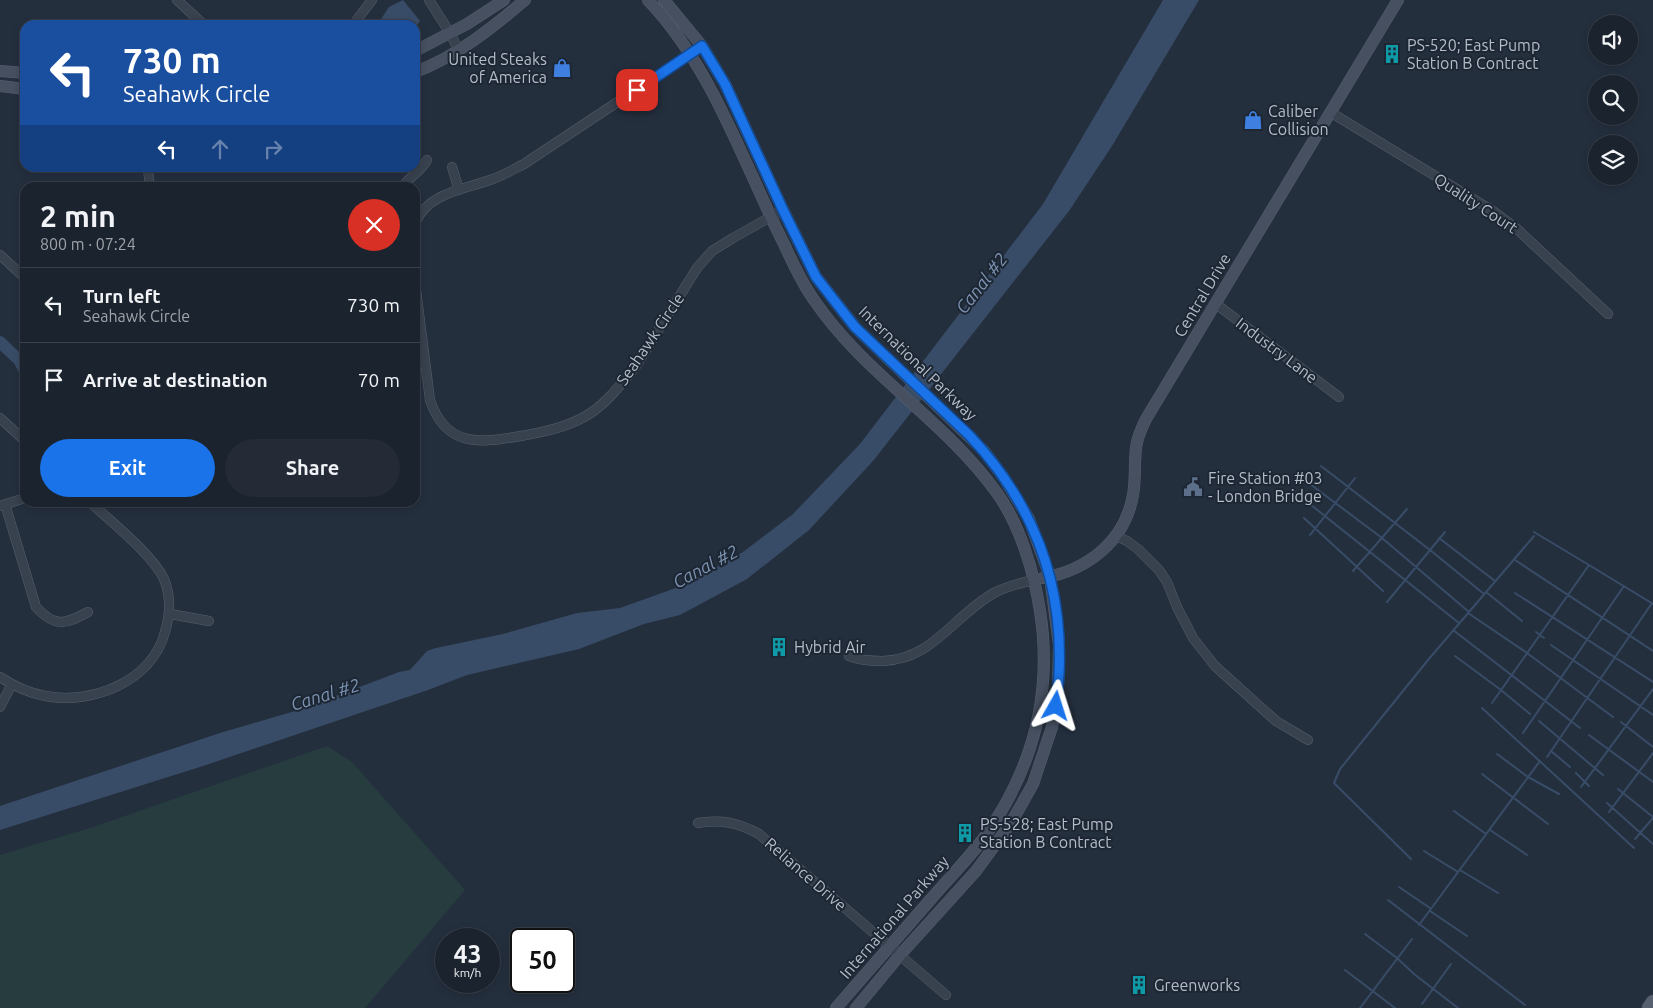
<!DOCTYPE html>
<meta charset="utf-8">
<style>
:root{--surface:#1b232e;--page:#242b36;--text:#f1f3f6;--muted:#a0a4aa;--line:#39404a;--accent:#1a73e8}
body{margin:0;font-family:Ubuntu,sans-serif;background:var(--page);color:var(--text);height:100vh;display:flex;flex-direction:column;font-size:19px;white-space:nowrap}
*{box-sizing:border-box;margin:0}
p{font-size:16px;color:var(--muted)}
.icon{flex:none;width:28px;height:28px;fill:none;stroke:currentColor;stroke-width:2;stroke-linecap:round;stroke-linejoin:round}
.map{position:relative;flex:1;overflow:hidden}
.side{position:absolute;left:20px;top:182px;width:400px;height:325px;display:flex;flex-direction:column;background:var(--surface);border-radius:15px;box-shadow:0 2px 8px #0003,0 0 0 1px var(--line)}
.side>*{flex:none}
.guide{position:absolute;left:20px;top:20px;width:400px;height:152px;border-radius:15px;box-shadow:0 2px 8px #0003,0 0 0 1px var(--line);background:#1a4fa0;color:#fff;overflow:hidden}
.fabs{position:absolute;left:1588px;top:15px;display:grid;gap:10px}
.fabs a{display:grid;place-items:center;width:50px;height:50px;border-radius:50%;background:var(--surface);box-shadow:0 2px 8px #0003,0 0 0 1px var(--line);font-size:25px}
.speed{position:absolute;left:435px;top:928px;display:flex;gap:10px;font-size:25px;font-weight:700;text-align:center}
.speed>*{display:grid;place-content:center;width:65px;height:65px;border-radius:50%;background:var(--surface);box-shadow:0 2px 8px #0003,0 0 0 1px var(--line);line-height:1}
.speed small{font-size:12px;font-weight:400}
.speed .limit{border:2px solid #111;border-radius:8px;background:#fff;color:#111}
.pin{position:absolute;display:grid;place-items:center;width:42px;height:42px;color:#fff;margin:-21px;border-radius:10px;box-shadow:0 2px 8px #0006}
.me{position:absolute;width:55px;margin:-28px;rotate:6deg;stroke-linejoin:round;filter:drop-shadow(0 0 4px #0008)}
.turn{display:flex;align-items:center;gap:18px;height:105px;padding:0 20px;font-size:22px}
.turn .icon{width:65px;height:65px;stroke-width:2.5}
.turn b{display:block;font-size:35px;line-height:42px}
.lanes{display:flex;align-items:center;height:48px;padding:0 20px;background:#0003;justify-content:center;gap:25px;direction:ltr}
.lanes .off{opacity:.35}
.round{display:grid;place-items:center;flex:none;width:52px;height:52px;border-radius:26px;background:var(--page)}
.overview{display:flex;align-items:center;justify-content:space-between;height:85px;padding:0 20px}
h1{font-size:30px;font-weight:600;line-height:38px}
.cta{display:flex;gap:10px;margin-top:auto;padding:10px 20px}
.cta a{flex:1;height:58px;border-radius:30px;background:var(--accent);color:#fff;font-size:20px;font-weight:600;line-height:58px;text-align:center}
.cta a+a{background:var(--page);color:var(--text)}
ul{padding:0;list-style:none}
li{display:flex;align-items:center;gap:15px;height:75px;padding:0 20px;border-top:1px solid var(--line)}
li div{flex:1}
li b{display:block;font-size:19px}
li em{font-style:normal}
.map>svg:first-child{display:block}
.green{fill:#263c3f}
.water{fill:#394c67}
.lines{fill:none;stroke-linecap:round;stroke-linejoin:round}
.stream{stroke:#394c67;stroke-width:2}
.river{stroke:#394c67;stroke-width:12}
.street-casing{stroke:#565f6c;stroke-width:10}
.secondary-casing{stroke:#565f6c;stroke-width:12}
.primary-casing{stroke:#414a57;stroke-width:15}
.street{stroke:#38414e;stroke-width:9}
.secondary{stroke:#465061;stroke-width:11}
.primary{stroke:#56606e;stroke-width:14}
.route-casing{stroke:#114b97;stroke-width:12}
.route{stroke:#1a73e8;stroke-width:9}
.labels{text-anchor:middle;dominant-baseline:central;stroke-width:4;stroke-linejoin:round;paint-order:stroke}
.poi-label{font-size:16px;fill:#b4bcc9;stroke:#1d2633;text-anchor:start}
.street-label{font-size:16px;fill:#b4bcc9;stroke:#1d2633}
.water-label{font-size:18px;font-style:italic;fill:#7c92b1;stroke:#1d2633}
</style>
<div class="map">
<svg width="1653" height="1008" viewBox="0 0 1653 1008">
<rect width="100%" height="100%" fill="#242f3e"/>
<path class="green" d="M327,746L352,762L465,890L365,1008H0V855L93,827Z"/>
<path class="water" d="M403,0L420,21L415,28V25H377L389,7Z
M1163,0H1199L1112,146L1069,211L873,461L809,530L747,579L680,615L644,624L579,649L467,675L428,690L203,766L0,830V806L223,732L302,709L399,672L410,670L427,651L436,648L503,634L577,613L620,608L684,585L743,552L793,514L860,444L1043,204Z"/>
<g class="lines">
<path class="stream" d="M1321,466L1430,550L1484,594
M1302,478L1382,538L1469,612
M1291,489L1459,623
M1304,518L1383,591
M1310,535L1355,478
M1439,538L1495,581
M1515,560L1653,651
M1589,565L1653,604
M1353,571L1407,509
M1486,592L1522,621
M1515,593L1653,682
M1387,602L1445,532
M1468,613L1527,653L1613,717
M1453,630L1580,728
M1536,632L1544,638
M1551,645L1653,715
M1455,656L1501,690L1530,714
M1492,703L1589,565L1534,532
M1482,708L1634,848
M1539,721L1603,775
M1621,722L1653,747
M1523,733L1624,586
M1589,735L1653,782
M1551,751L1570,767
M1497,754L1528,777L1559,794
M1547,757L1652,603
M1576,773L1589,786
M1482,774L1548,824
M1581,787L1653,689
M1618,789L1653,817
M1607,803L1653,844
M1454,811L1486,834
M1609,812L1653,753
M1490,830L1527,855
M1635,839L1653,818
M1424,851L1458,872
M1411,859L1334,783L1340,769L1428,660L1534,536
M1460,870L1498,893
M1399,887L1430,908
M1388,900L1525,1005
M1430,911L1467,936
M1419,925L1540,761
M1365,934L1397,958L1414,974L1458,1008
M1345,970L1395,1008
M1422,1004L1451,964
M1360,1008L1412,939"/>
<path class="river" d="M0,342L19,360L25,371"/>
<g class="street-casing">
<path id="street" d="M177,0L204,25
M429,0L450,33L458,49
M353,25L372,0
M1330,112L1493,211L1517,229L1608,314
M452,167L459,190
M148,168L150,188
M402,188C409,176 421,172 427,160
M415,223C429,192 463,190 493,179C504,175 514,169 524,164L702,46
M0,255L25,278
M415,282L430,400C446,448 480,443 521,436C543,432 564,428 584,417C605,406 621,384 636,366L697,268L712,251L733,238L783,210
M1216,304L1339,397
M0,418L25,441
M5,504L36,607C55,628 66,624 88,612
M0,506L25,498
M1116,536L1127,541L1138,549L1159,570L1167,582L1177,607L1193,638L1215,666L1276,721L1308,740
M170,614L209,621
M849,656C859,660 871,661 882,661C933,660 954,615 994,593C1007,586 1020,583 1034,580
M0,677C14,686 29,693 45,696C93,705 152,681 165,632C170,615 171,596 164,579C152,554 111,522 90,502
M0,707L12,684
M698,823C721,819 739,823 759,834L946,995"/>
</g>
<g class="secondary-casing">
<path id="secondary" d="M648,0C712,67 742,160 783,242C792,261 801,282 814,300C864,374 945,420 997,493C1020,525 1034,572 1040,611C1053,694 1032,771 983,839C967,860 948,879 931,899C900,935 868,971 836,1008
M664,0L702,46L725,84L783,210L816,277L855,327L984,451L1004,478L1029,519L1050,577L1059,645L1058,689L1052,727L1033,784L1011,823L976,871L900,955L856,1008
M415,51L467,24L504,0
M0,71L25,73
M415,72C456,57 492,28 525,0
M0,86L25,89
M1043,578C1088,570 1125,541 1133,495C1136,479 1134,464 1136,448C1137,438 1141,429 1146,419L1398,0"/>
</g>
<g class="primary-casing">
<path id="primary" d="M1649,1008L1653,1002"/>
</g>
<use href="#street" class="street"/>
<use href="#secondary" class="secondary"/>
<use href="#primary" class="primary"/>
</g>
<g class="lines">
<g class="route-casing">
<path id="route" d="M637,90L702,46L725,84L783,210L816,277L855,327L969,435C1041,511 1070,602 1056,706"/>
</g>
<use href="#route" class="route"/>
</g>
<defs>
<g id="building-bare" transform="scale(1.5)"><path d="M-4-6H4V6H1V3H-1V6H-4ZM-2.5-4.3h1.7v1.8h-1.7ZM.8-4.3h1.7v1.8H.8ZM-2.5-1h1.7V.8h-1.7ZM.8-1h1.7V.8H.8Z" fill="#0f9aa8" stroke="#1d2633" stroke-width="2.5" paint-order="stroke"/></g>
<g id="shop-bare" transform="scale(1.5)"><path d="M-5-2.5h2.3a2.7 3.5 0 0 1 5.4 0H5L5.5 6h-11ZM-1.5-2.5h3a1.5 2.3 0 0 0-3 0Z" fill="#3f7fe0" stroke="#1d2633" stroke-width="2.5" paint-order="stroke"/></g>
<g id="civic-bare" transform="scale(1.5)"><path d="M-.6-6.5H3V-4.5H.6V-3L4-1V1h2V6H-6V1h2V-1L-.6-3ZM-1.2 2.5V6h2.4V2.5Z" fill="#5c6f8a" stroke="#1d2633" stroke-width="2.5" paint-order="stroke"/></g>
</defs>
<g fill-rule="evenodd">
<use href="#building-bare" x="1392" y="54"/>
<use href="#shop-bare" x="562" y="68"/>
<use href="#shop-bare" x="1253" y="120"/>
<use href="#civic-bare" x="1193" y="487"/>
<use href="#building-bare" x="779" y="647"/>
<use href="#building-bare" x="965" y="833"/>
<use href="#building-bare" x="1139" y="985"/>
</g>
<g class="labels">
<g class="poi-label">
<text x="1407" y="45">PS-520; East Pump<tspan x="1407" dy="18">Station B Contract</tspan></text>
<text x="547" y="59" text-anchor="end">United Steaks<tspan x="547" dy="18">of America</tspan></text>
<text x="1268" y="111">Caliber<tspan x="1268" dy="18">Collision</tspan></text>
<text x="1208" y="478">Fire Station #03<tspan x="1208" dy="18">- London Bridge</tspan></text>
<text x="794" y="647">Hybrid Air</text>
<text x="980" y="824">PS-528; East Pump<tspan x="980" dy="18">Station B Contract</tspan></text>
<text x="1154" y="985">Greenworks</text>
</g>
<g class="street-label">
<text transform="translate(1476 203) rotate(33)">Quality Court</text>
<text transform="translate(1202 295) rotate(-59)">Central Drive</text>
<text transform="translate(650 339) rotate(-56)">Seahawk Circle</text>
<text transform="translate(1277 350) rotate(37)">Industry Lane</text>
<text transform="translate(918 363) rotate(44)">International Parkway</text>
<text transform="translate(806 874) rotate(41)">Reliance Drive</text>
<text transform="translate(894 917) rotate(-49)">International Parkway</text>
</g>
<g class="water-label">
<text transform="translate(981 283) rotate(-52)">Canal #2</text>
<text transform="translate(705 566) rotate(-28)">Canal #2</text>
<text transform="translate(325 694) rotate(-17)">Canal #2</text>
</g>
</g>
</svg>
<div class="fabs">
<a><svg class="icon" aria-label="sound" viewBox="0 0 24 24"><path d="M4 9h4l5-4v14l-5-4H4zM17 9q2 3 0 6"/></svg></a>
<a><svg class="icon" aria-label="search" viewBox="0 0 24 24"><circle cx="10" cy="10" r="6"/><path d="M15 15l6 6"/></svg></a>
<a><svg class="icon" aria-label="layers" viewBox="0 0 24 24"><path d="M12 4l9 5-9 5-9-5zM3 14l9 5 9-5"/></svg></a>
</div>
<div class="speed"><div>43<small>km/h</small></div><div class="limit">50</div></div>
<div class="pin" style="left:637px;top:90px;background:#d93025"><svg class="icon" aria-label="arrive" viewBox="0 0 24 24"><path d="M6 21V4h12l-3 4 3 4H6"/></svg></div>
<svg class="me" style="left:1056px;top:706px" viewBox="-20 -20 40 40"><path d="M0-17L14 15 0 8-14 15z" fill="#1a73e8" stroke="#fff" stroke-width="4"/></svg>
<div class="guide">
<div class="turn"><svg class="icon" aria-label="left" viewBox="0 0 24 24"><path d="M17 20v-9H6M10 6l-5 5 5 5"/></svg><div><b>730 m</b>Seahawk Circle</div></div>
<div class="lanes"><svg class="icon" aria-label="left" viewBox="0 0 24 24"><path d="M17 20v-9H6M10 6l-5 5 5 5"/></svg><svg class="icon off" aria-label="ahead" viewBox="0 0 24 24"><path d="M12 20V5M6 11l6-6 6 6"/></svg><svg class="icon off" aria-label="right" viewBox="0 0 24 24"><path d="M7 20v-9h11M14 6l5 5-5 5"/></svg></div>
</div>
<section class="side">
<div class="overview"><div><h1>2 min</h1><p>800 m · 07:24</p></div><a class="round" style="background:#d93025;color:#fff"><svg class="icon" aria-label="close" viewBox="0 0 24 24"><path d="M6 6l12 12M18 6L6 18"/></svg></a></div>
<ul>
<li><svg class="icon" aria-label="left" viewBox="0 0 24 24"><path d="M17 20v-9H6M10 6l-5 5 5 5"/></svg><div><b>Turn left</b><p>Seahawk Circle</p></div><em>730 m</em></li>
<li><svg class="icon" aria-label="arrive" viewBox="0 0 24 24"><path d="M6 21V4h12l-3 4 3 4H6"/></svg><div><b>Arrive at destination</b></div><em>70 m</em></li>
</ul>
<div class="cta"><a>Exit</a><a>Share</a></div>
</section>
</div>
